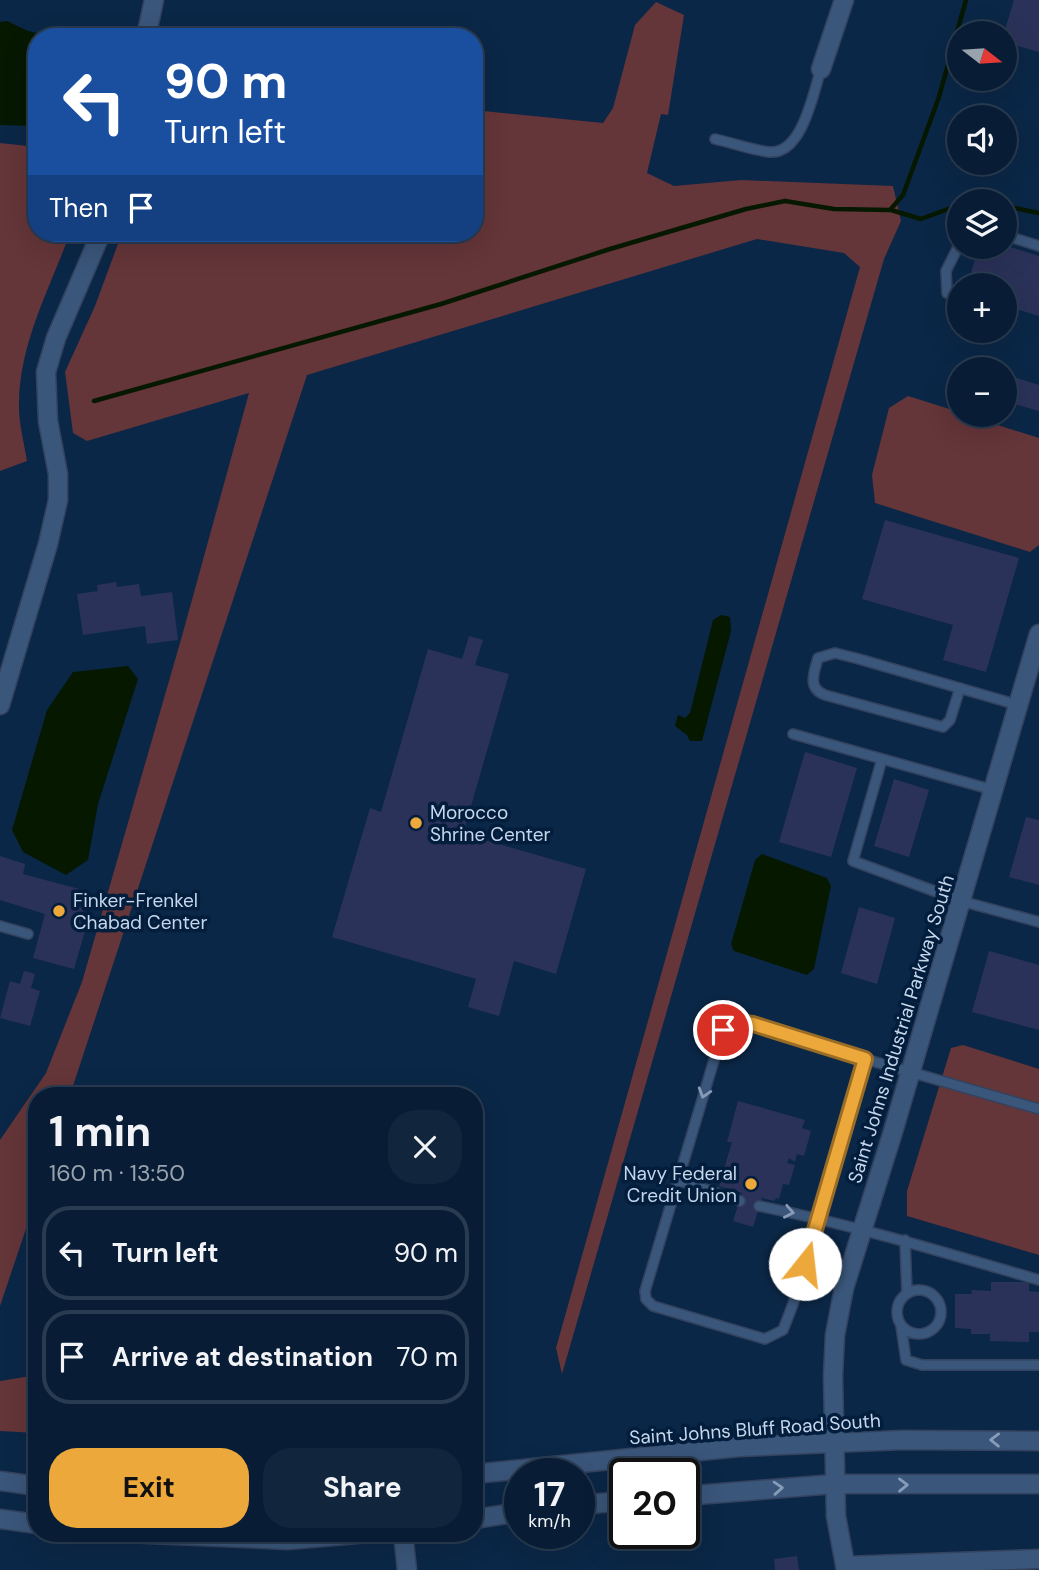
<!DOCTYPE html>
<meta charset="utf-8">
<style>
:root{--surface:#081d35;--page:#11263d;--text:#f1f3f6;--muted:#98a2ad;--line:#293b50;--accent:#eda83b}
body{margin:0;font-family:"DM Sans",sans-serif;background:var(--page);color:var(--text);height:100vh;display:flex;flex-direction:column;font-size:26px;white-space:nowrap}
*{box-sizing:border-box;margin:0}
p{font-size:23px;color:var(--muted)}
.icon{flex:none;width:38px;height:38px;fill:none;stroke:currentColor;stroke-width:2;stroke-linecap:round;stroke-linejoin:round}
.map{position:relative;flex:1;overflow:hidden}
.side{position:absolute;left:28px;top:1087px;width:455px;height:455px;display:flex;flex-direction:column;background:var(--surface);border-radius:28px;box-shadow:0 7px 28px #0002,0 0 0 2px var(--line)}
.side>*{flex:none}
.banner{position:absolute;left:28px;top:28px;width:455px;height:214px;border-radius:28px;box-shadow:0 7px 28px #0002,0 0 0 2px var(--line);background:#1a4fa0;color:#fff;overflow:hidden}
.needle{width:46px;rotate:107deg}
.controls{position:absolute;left:947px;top:21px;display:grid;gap:14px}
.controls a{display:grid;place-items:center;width:70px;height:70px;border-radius:50%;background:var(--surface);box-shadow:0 7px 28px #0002,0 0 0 2px var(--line);font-size:35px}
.speed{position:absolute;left:504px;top:1458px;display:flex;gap:14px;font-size:35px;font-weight:700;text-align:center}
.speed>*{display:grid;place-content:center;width:91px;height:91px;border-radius:50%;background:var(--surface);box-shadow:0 7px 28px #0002,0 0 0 2px var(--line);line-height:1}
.speed small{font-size:18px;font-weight:400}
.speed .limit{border:4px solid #111;border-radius:10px;background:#fff;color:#111}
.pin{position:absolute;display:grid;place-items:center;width:60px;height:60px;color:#fff;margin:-30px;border:4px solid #fff;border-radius:50%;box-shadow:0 2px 7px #0007}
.me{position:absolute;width:77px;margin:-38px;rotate:16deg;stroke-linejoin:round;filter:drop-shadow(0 0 5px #0008)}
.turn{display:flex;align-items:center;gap:24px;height:147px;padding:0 21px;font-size:32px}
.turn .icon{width:91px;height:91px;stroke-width:2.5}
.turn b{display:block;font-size:49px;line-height:60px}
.then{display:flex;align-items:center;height:66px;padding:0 21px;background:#0003;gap:14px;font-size:26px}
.round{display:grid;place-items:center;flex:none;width:74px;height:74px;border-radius:28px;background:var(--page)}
.head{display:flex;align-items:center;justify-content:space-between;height:119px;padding:0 21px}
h1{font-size:42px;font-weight:700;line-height:52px}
.action{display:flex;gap:14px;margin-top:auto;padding:14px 21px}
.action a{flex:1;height:80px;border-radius:28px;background:var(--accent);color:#111;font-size:28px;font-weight:700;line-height:80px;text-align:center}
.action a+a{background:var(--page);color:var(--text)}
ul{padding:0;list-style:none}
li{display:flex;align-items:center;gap:21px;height:94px;margin:0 14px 10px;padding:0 7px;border:4px solid var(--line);border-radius:28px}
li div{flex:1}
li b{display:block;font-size:26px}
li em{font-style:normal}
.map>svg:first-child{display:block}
.green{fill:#643539}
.water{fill:#061800}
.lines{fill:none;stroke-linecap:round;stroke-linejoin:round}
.stream{stroke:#061800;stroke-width:4.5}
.building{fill:#2b3259}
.lane-casing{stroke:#33425e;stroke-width:12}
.street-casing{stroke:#33425e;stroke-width:21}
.secondary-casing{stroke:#33425e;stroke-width:21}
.lane{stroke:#3a567a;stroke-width:9}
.street{stroke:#3a567a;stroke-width:18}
.secondary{stroke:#3a567a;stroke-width:18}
.oneway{stroke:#879cb8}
.route-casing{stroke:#9a6d26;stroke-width:18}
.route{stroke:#eda83b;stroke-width:12}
.poi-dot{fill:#eda83b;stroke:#031d3c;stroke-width:2.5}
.labels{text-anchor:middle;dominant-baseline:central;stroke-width:7;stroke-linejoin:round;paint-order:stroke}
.poi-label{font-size:19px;fill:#c6d6eb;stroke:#031d3c;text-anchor:start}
.street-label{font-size:19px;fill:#c6d6eb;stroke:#031d3c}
</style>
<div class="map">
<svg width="1039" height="1570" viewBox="0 0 1039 1570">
<rect width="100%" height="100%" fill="#0b2747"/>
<path class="green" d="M656,2L684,15L668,115L661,114L647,173L674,186L741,180L893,186L901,221L884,259L562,1374L556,1348L860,267L844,253L757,239L307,375L70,1095L37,1096V1196L0,1306V1140L46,1073L82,982L182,636L249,393L87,441L73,433L65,372L95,306L122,233H474V110L603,123L613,108L635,25Z
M0,143L37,147V233H70C50,288 20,342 19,402C18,421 24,442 27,461L0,471Z
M908,396L959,412V415H966L1039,438V545L1030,552L875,503L872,475L889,408Z
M963,1045L1039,1069V1255L907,1216V1191L951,1048Z
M37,1375V1433L0,1431V1381Z"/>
<path class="water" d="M7,21L28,31L53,37H37V126L0,125V22Z
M721,615L730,617L731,631L702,741H690L687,735L675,726L678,715L685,718L690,713L713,620Z
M128,666L138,679L98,804L88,860L66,875L23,852L12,830L47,710L73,672Z
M762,854L827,878L831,886L814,969L807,975L734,951L731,944L755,860Z"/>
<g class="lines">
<path class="stream" d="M967,201L973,199L984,201
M1004,206L1039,213
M891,210L921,219L959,205
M94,401L441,304L610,249L746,209L785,201L834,209L890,210L903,195L939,97L966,0"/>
</g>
<path class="building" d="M1014,0H1039V52L1004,42V33Z
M1004,245L1039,256V316L1016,309L1013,320L1004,317V285H967L979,247Z
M1004,374L1039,385V411L1004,401Z
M885,520L1019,558L986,672L943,660L953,625L862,599Z
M116,582L117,587L139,584L141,596L172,592L178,640L147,644L145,626L83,635L77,594L98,591L97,585Z
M469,636L483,640L475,665L509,674L463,834L586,869L556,974L514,961L499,1016L468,1007L476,979L332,937L370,808L381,812L428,649L462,659Z
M805,752L857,768L831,857L779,842Z
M894,779L929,790L909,857L874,846Z
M1026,817L1039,820V885L1009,877Z
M0,856L25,864L23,874L79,889L74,905L84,908L80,922L87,924L74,969L33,958L45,914L0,900Z
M859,907L895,918L877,984L841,973Z
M989,951L1039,965V1030L972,1012Z
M24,971L35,974L31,988L40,991L30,1026L0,1018L10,981L20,984Z
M738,1101L805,1120L802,1128L811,1131L804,1156L797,1154L795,1162L789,1158L787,1163L795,1165L789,1185L783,1184L779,1199L776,1198L774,1201L762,1198L753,1227L733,1221L742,1193L719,1186L732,1142H727Z
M991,1282H1029V1291L1039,1292V1332H1029V1342L990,1341V1334H971V1329L955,1328V1294H972L971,1290L991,1291Z
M797,1556L799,1570H775L774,1559Z"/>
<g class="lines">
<g class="lane-casing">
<path id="lane" d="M715,139C733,143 751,150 769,152C802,155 813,94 821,69
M1004,235L1039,246
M959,245L946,271L947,293L959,298
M960,688L950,720L943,727L825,695C807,688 814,673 818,658L835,653L859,659L1018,705
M793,734L993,790
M882,759L853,861L961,901L1039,922
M0,926L28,934
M865,1059L753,1024L735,1022L723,1030L645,1291L646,1299L653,1306L765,1339L783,1330L793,1304L865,1059L1039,1109
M678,1180L740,1201
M759,1206C854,1225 946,1253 1039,1280
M905,1240L907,1294
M897 1312a22 22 0 1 1 44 0a22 22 0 1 1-44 0Z
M901,1326L906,1360L922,1365H1039"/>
</g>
<g class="street-casing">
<path id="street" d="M146,37L154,0
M821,69L844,0
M0,705L48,544L58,500V474L48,421L46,372L56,338L101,233
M403,1533L407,1570
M845,1566L1039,1559
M846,1570L836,1516L833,1376L835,1335L844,1288L892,1135L1039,634"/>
</g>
<g class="secondary-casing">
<path id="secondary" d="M474,1474L739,1447L902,1440L1039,1441
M0,1481L37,1486
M684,1496L835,1484H1039
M579,1505L625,1501
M0,1519L37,1524
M474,1519L520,1512
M127,1533L288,1540L368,1533"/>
</g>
<use href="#lane" class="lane"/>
<use href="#street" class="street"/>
<use href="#secondary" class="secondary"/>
</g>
<defs><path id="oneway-chevron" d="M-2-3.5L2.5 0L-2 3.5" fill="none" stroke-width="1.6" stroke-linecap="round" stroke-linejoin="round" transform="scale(1.75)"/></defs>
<g class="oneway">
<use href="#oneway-chevron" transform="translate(704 1093) rotate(107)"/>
<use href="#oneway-chevron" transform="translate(789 1212) rotate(11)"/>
<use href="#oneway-chevron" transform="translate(995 1440) rotate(-179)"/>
<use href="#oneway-chevron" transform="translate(903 1485) rotate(-1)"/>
<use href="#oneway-chevron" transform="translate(778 1488) rotate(-4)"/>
</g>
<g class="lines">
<g class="route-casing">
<path id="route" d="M723,1030L735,1022L753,1024L865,1059L805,1264"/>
</g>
<use href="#route" class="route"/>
</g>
<g class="poi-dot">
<circle cx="416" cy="823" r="7"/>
<circle cx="59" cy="911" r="7"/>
<circle cx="751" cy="1184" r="7"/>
</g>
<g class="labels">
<g class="poi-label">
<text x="430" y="812">Morocco<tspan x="430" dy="22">Shrine Center</tspan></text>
<text x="73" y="900">Finker-Frenkel<tspan x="73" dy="22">Chabad Center</tspan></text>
<text x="737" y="1173" text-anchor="end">Navy Federal<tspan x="737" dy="22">Credit Union</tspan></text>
</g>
<g class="street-label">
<text transform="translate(901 1029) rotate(-73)">Saint Johns Industrial Parkway South</text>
<text transform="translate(755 1429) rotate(-4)">Saint Johns Bluff Road South</text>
</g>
</g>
</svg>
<div class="controls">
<a><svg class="needle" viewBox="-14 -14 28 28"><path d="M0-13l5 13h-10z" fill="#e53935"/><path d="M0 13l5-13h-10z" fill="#98a2ad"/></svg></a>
<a><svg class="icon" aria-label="sound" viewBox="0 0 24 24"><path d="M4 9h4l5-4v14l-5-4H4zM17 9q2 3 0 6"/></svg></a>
<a><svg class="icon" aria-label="layers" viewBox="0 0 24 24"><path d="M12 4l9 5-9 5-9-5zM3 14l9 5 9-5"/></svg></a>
<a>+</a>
<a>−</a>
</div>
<div class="speed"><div>17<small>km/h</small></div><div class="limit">20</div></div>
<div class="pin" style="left:723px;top:1030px;background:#d93025"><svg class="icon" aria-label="arrive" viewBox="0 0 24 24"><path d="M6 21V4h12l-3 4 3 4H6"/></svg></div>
<svg class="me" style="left:805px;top:1264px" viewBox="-20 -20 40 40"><circle r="19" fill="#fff"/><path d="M0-13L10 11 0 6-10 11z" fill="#eda83b"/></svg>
<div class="banner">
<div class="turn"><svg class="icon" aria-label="left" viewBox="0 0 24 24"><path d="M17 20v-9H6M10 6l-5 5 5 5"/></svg><div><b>90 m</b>Turn left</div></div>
<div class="then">Then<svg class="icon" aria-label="arrive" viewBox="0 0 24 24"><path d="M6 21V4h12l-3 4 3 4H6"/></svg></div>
</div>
<section class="side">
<div class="head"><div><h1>1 min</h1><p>160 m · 13:50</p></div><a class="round"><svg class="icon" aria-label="close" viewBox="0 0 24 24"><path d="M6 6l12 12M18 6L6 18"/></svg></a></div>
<ul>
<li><svg class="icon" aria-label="left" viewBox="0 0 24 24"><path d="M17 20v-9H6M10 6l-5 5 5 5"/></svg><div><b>Turn left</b></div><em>90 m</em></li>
<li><svg class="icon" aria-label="arrive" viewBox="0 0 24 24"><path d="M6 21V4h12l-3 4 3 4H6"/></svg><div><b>Arrive at destination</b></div><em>70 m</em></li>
</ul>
<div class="action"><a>Exit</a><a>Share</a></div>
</section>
</div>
